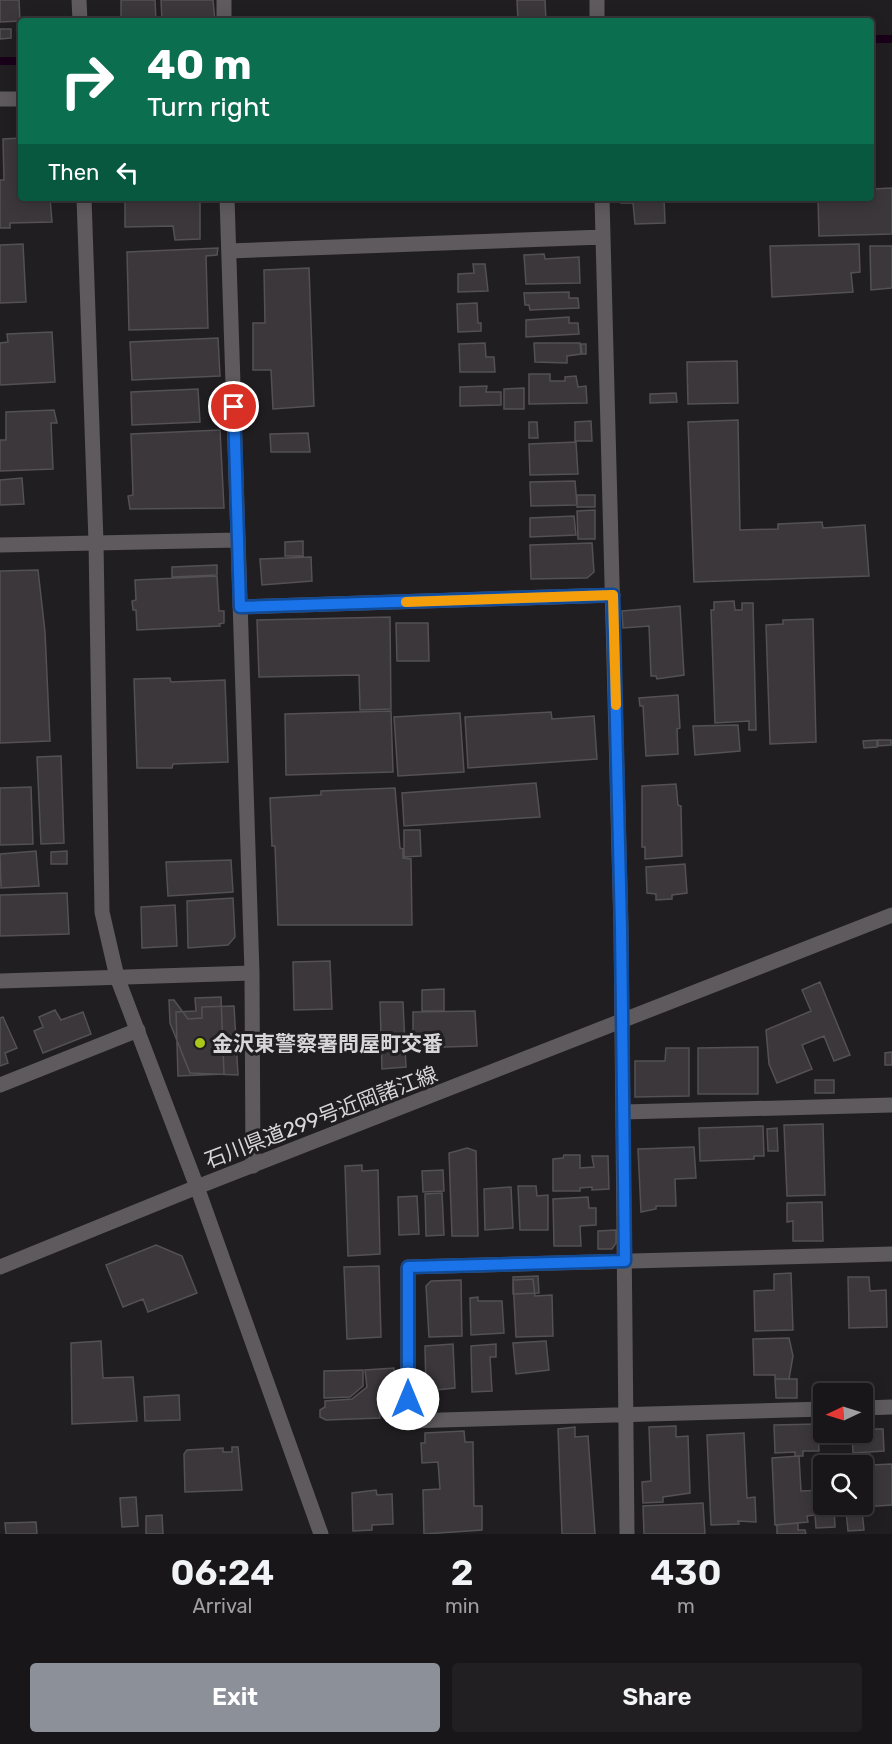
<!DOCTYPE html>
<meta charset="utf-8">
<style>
:root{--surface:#191619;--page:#221f22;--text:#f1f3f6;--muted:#9f9fa2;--line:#373538;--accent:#8c9099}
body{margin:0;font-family:Rubik,"Noto Sans JP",sans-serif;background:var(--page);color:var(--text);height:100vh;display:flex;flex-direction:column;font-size:22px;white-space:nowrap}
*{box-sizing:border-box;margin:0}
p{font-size:20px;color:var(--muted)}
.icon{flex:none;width:33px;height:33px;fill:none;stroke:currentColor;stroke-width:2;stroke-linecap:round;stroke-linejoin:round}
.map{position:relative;height:1534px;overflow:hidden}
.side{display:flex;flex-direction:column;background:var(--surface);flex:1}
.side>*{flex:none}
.banner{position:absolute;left:18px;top:18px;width:856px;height:183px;border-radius:6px;box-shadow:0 3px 15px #0003,0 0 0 2px var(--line);background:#0b6e4f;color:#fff;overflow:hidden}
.needle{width:39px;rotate:266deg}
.fabs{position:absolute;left:813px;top:1383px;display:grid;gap:12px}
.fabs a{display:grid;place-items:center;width:60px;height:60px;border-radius:6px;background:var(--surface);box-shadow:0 3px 15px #0003,0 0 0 2px var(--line);font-size:30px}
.pin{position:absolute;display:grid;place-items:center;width:51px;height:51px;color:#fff;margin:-26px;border:3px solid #fff;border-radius:50%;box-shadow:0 2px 6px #0007}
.me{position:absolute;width:66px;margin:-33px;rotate:0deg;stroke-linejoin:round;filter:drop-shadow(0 0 4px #0008)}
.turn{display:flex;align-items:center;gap:21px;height:126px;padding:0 30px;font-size:27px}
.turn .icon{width:78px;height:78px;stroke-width:2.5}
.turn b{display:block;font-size:42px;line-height:51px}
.then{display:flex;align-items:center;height:57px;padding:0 30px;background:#0003;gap:12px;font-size:22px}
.eta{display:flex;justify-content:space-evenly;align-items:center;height:102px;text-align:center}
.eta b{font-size:36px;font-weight:600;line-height:42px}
.action{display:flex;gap:12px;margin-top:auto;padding:12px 30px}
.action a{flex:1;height:69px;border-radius:6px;background:var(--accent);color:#fff;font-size:24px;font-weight:600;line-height:69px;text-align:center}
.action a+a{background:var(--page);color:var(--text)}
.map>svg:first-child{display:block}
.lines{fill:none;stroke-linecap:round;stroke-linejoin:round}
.stream{stroke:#19011a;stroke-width:8}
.building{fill:#3b373b;stroke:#545154;stroke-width:1.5}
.street{stroke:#5e5a5e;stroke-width:15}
.secondary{stroke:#5e5a5e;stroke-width:15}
.route-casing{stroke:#114b97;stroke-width:15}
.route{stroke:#1a73e8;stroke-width:10}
.slow{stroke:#f59e0b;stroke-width:10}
.poi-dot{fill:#a9c719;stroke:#211e21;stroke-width:2}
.labels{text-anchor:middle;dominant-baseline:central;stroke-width:6;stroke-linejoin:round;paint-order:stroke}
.poi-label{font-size:21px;font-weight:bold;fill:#d8d6d8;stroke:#211e21;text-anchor:start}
.street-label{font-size:21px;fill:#d8d6d8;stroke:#211e21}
</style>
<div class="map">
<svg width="892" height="1534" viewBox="0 0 892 1534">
<rect width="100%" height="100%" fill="#211e21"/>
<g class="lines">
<path class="stream" d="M872,39H892
M0,61H21"/>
</g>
<path class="building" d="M0,0H19L20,21L0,22Z
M121,0H155L156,21H121Z
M161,0H213L215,21H162Z
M517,0H545L546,21H518Z
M0,29H11V38L0,39Z
M21,138V198H50L52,222L10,223V228H0V180H4L3,139Z
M892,188V234L819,236L818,198H872V189Z
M125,198H200V239L175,240L173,226L125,227Z
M621,198H664L665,223L635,224L633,203H621Z
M23,244L26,302L0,303V245Z
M859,244L860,272L851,273L853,292L772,297L770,246Z
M870,246H892V288L871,290Z
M218,248L217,255L206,256L208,328L129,330L127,252Z
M544,254L545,259L579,257L580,283L526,284L524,255Z
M473,264H485L488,291L458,292V274L474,273Z
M309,268L314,406L273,409L271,370H253V323H265L264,270Z
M569,292V298H578L579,308L530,310L529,305H525L524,293Z
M477,303L478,323H481V331L458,332L457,304Z
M569,317V323H578L579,334L526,337V320Z
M52,332L55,382L0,385V343L8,342L7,334Z
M218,338L220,376L132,380L130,342Z
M485,343L486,357H494L495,372H460L459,344Z
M534,343H580L581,354L567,356V363L535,362Z
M581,344H586V354H582Z
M737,361L738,403L688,404L687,362Z
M529,374H550V381H565V377L576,376L578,387L586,386L587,403L529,404Z
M487,386L486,392H501V405L460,406V387Z
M524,388V409H504V389Z
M198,389L200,422L132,425L131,392Z
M676,393L677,402L650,403V394Z
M54,410L57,423H51L53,469L0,471V440H6V412Z
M738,420L740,530L778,529V524L822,522L823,528L865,525L869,576L694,582L688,422Z
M591,421L592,441H575V422Z
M529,422H537L538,438H529Z
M220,430L224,508L130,509L128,496L133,495L131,434Z
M308,433L310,452H271L270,434Z
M576,442L578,474L530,475L529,444Z
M22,478L24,504L0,505V480Z
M575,481L577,505L531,506L530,482Z
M577,495H595V507H577Z
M595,510V539H578L577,511Z
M574,516L576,535L530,537V518Z
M303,541V556H285V542Z
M592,543L594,572L587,578L531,579L530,545Z
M311,557L312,581L262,585L260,559Z
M217,565V575L172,577V567Z
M38,570L45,632L50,741L0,743V571Z
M217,576L219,611H224V623L219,624L220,626L137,630L136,610H133L132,601L136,600L135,580Z
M734,601L735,610H742V603H753L756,730H749V721L715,723L711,610H714V602Z
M680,606L684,675L657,679L656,676H651L649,626L623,628L622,611Z
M390,617L391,709L360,710L359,675L259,677L257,620Z
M813,619L816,742L770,744L766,625L783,624V620Z
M396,623H428L429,661H397Z
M170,678L171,682L225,680L228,762L173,764L172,768H137L134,679Z
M678,695L680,728L677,729L678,754L646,756L643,706H640L639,698Z
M391,711L393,772L286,775L285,714Z
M551,712L552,719L594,716L597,759L468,768L465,717Z
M460,713L464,772L398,776L394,717Z
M738,725L740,751L695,755L693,726Z
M877,740V747L864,748L863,741Z
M878,740H891V745L878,746Z
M61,756L64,843L41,844L37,757Z
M536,783L540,817L404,826L402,793Z
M676,784L678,805L681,806L682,856L645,859V847H642V786Z
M31,787L33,844L0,845V788Z
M395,788L400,848L403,849V858L411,859L412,925H278L275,846H272L270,798L321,795V791Z
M404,830H420L421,856L404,857Z
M36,851L39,886L1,888L0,854Z
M67,851V864H51V852Z
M231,860L233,892L168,896L166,862Z
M685,864L687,893L672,895V899L656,900V894L647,893L646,867Z
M67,893L69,934L0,936V895Z
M233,898L235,937L228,945L188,948L187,901Z
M175,905L177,946L142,948L141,907Z
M330,961L332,1009L294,1010L293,962Z
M820,982L850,1055L834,1061L824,1036L802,1045L812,1069L777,1083L769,1064L766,1030L811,1011L802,990Z
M444,989V1011H422V990Z
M221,997L224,1074L178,1076L176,1012L196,1011L195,998Z
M169,1000H174L188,1019L202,1018V1007L234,1006L238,1075L190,1073L170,1023Z
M380,1002H403L406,1067L382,1069Z
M55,1010L61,1020L83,1012L91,1034L43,1053L34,1031L43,1027L39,1017Z
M475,1011L477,1046L413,1048V1012Z
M3,1017L17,1048L5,1053L8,1063L0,1066V1018Z
M758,1047V1094H698V1048Z
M666,1048H689V1096L635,1097V1061H665Z
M892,1052V1065H885V1053Z
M815,1080H834V1093H815Z
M823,1124L825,1195L787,1196L784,1125Z
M823,1124L825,1195L787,1196L784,1125Z
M763,1126L764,1156H754V1159L700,1161L699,1128Z
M777,1128L778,1151H768L767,1129Z
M694,1147L696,1178L675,1179L676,1206H656V1209L641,1212L638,1149Z
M467,1148L476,1151L478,1236H452L449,1153Z
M564,1155H580V1168L594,1167L592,1156H608L609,1189L592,1190V1187L580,1188V1191H553V1159L563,1158Z
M362,1165V1171L378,1170L380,1254L348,1256L345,1166Z
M443,1170L444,1191L423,1192L422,1171Z
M518,1186H536L537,1196L548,1195V1230H520Z
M511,1187L513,1228L485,1230L484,1189Z
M442,1193L444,1235L426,1236L425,1194Z
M417,1196L419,1234L399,1235L398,1197Z
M588,1197L589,1208H596V1225L580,1226L581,1246H554L553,1199Z
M822,1202L823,1241H793V1221L787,1222V1203Z
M616,1230V1243L612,1249H598V1231Z
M156,1245L182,1256L197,1293L148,1312L143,1299L123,1307L106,1265Z
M379,1266L381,1337L347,1339L344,1267Z
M791,1273L793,1330L755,1331L754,1291L774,1290V1274Z
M538,1276L539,1293L513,1294V1277Z
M848,1277H869L870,1291L886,1290L887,1327L849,1328Z
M533,1279L535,1296L552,1295L553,1336L516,1337L513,1280Z
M461,1280L462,1336L429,1337L426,1286L431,1281Z
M478,1297V1301H502L504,1333L471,1335L470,1298Z
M789,1338L793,1356L789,1379H775V1375H754L753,1339Z
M101,1341L103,1378L133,1377L137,1421L72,1424L71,1343Z
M546,1341L549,1370L516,1374L513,1343Z
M453,1344L455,1388L426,1391L425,1346Z
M496,1344V1357H490L492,1391L472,1392L471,1346Z
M394,1368L395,1392L379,1394L380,1418L326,1420L320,1417V1410L325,1407V1401L352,1399L367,1387L365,1370Z
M363,1370V1386L350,1397L324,1398V1371Z
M775,1379H797V1398H776Z
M179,1395L180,1420L145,1421L144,1397Z
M817,1424V1427H824V1432H828V1436H818L819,1451H803V1456H795V1452L775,1453L774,1425Z
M676,1426V1437L688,1436L690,1493L663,1497V1502L643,1503L642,1482L651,1481L649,1427Z
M575,1427V1437L588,1436L595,1534H562L558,1429Z
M862,1429H883L884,1451L853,1453L852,1432H862Z
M464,1431L465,1442H473L474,1506H482V1530L424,1534L423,1490L440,1489L438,1462L422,1463L421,1443H425V1433Z
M744,1433L747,1498L755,1497L756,1522L738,1521L739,1524L711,1525L707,1435Z
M232,1447H238L242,1490L185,1492L184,1454L187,1450L223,1448V1452H232Z
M870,1454L871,1465L892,1464V1505L849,1508V1504H862V1466H847L846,1455Z
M799,1456L801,1491L824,1490V1504H838L834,1505L835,1527L816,1528L815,1515L807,1516L808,1522L775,1525L772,1458Z
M376,1490L377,1495L392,1494L393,1524L372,1525V1530L353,1531L352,1493Z
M136,1497L138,1526L122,1527L120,1498Z
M703,1503L705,1534H644L643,1506Z
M862,1510L864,1530L848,1531L846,1511Z
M162,1515L163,1534H146V1516Z
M36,1522L37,1534H6L5,1523Z
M798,1523V1530H805L806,1534H777V1525Z"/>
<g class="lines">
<path class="street" d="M224,0V21
M597,0V21
M0,99H21
M227,198L252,973L253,1166
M602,198L621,928L627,1534
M229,251L603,237
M0,545L238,540
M240,607L613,595
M0,981L252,973
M0,1085L138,1030
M623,1112L892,1105
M862,1408L892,1407
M824,1409L408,1421V1267L892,1254"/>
<path class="secondary" d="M79,0L80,21
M84,198L96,542L102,912L117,977L197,1187L321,1534
M0,1267L197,1187L892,915"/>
</g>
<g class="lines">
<g class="route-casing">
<path id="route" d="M234,407L240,607L613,595L621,928L625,1261L408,1267V1399"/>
</g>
<use href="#route" class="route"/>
<path class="slow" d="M406,602L613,595L616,705"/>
</g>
<circle class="poi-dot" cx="200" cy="1043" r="6"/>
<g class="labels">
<g class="poi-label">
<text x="212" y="1043">金沢東警察署問屋町交番</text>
</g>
<g class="street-label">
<text transform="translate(321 1117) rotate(-21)">石川県道299号近岡諸江線</text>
</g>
</g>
</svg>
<div class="fabs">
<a><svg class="needle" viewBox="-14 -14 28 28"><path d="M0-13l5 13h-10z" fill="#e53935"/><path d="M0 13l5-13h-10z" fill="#9f9fa2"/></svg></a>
<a><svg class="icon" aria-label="search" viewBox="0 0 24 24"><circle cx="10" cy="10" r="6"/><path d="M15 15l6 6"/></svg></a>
</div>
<div class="pin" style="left:234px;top:407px;background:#d93025"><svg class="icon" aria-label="arrive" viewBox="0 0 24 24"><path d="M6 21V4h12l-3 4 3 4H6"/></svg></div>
<svg class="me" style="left:408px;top:1399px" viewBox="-20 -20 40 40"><circle r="19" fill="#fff"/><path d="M0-13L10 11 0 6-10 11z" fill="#1a73e8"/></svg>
<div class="banner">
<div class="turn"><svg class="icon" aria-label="right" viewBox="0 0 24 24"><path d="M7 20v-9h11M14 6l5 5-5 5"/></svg><div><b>40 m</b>Turn right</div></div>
<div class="then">Then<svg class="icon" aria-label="left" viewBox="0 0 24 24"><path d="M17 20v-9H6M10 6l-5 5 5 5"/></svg></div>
</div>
</div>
<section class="side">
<div class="eta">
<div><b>06:24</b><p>Arrival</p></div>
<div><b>2</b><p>min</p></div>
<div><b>430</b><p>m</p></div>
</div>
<div class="action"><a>Exit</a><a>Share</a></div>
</section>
